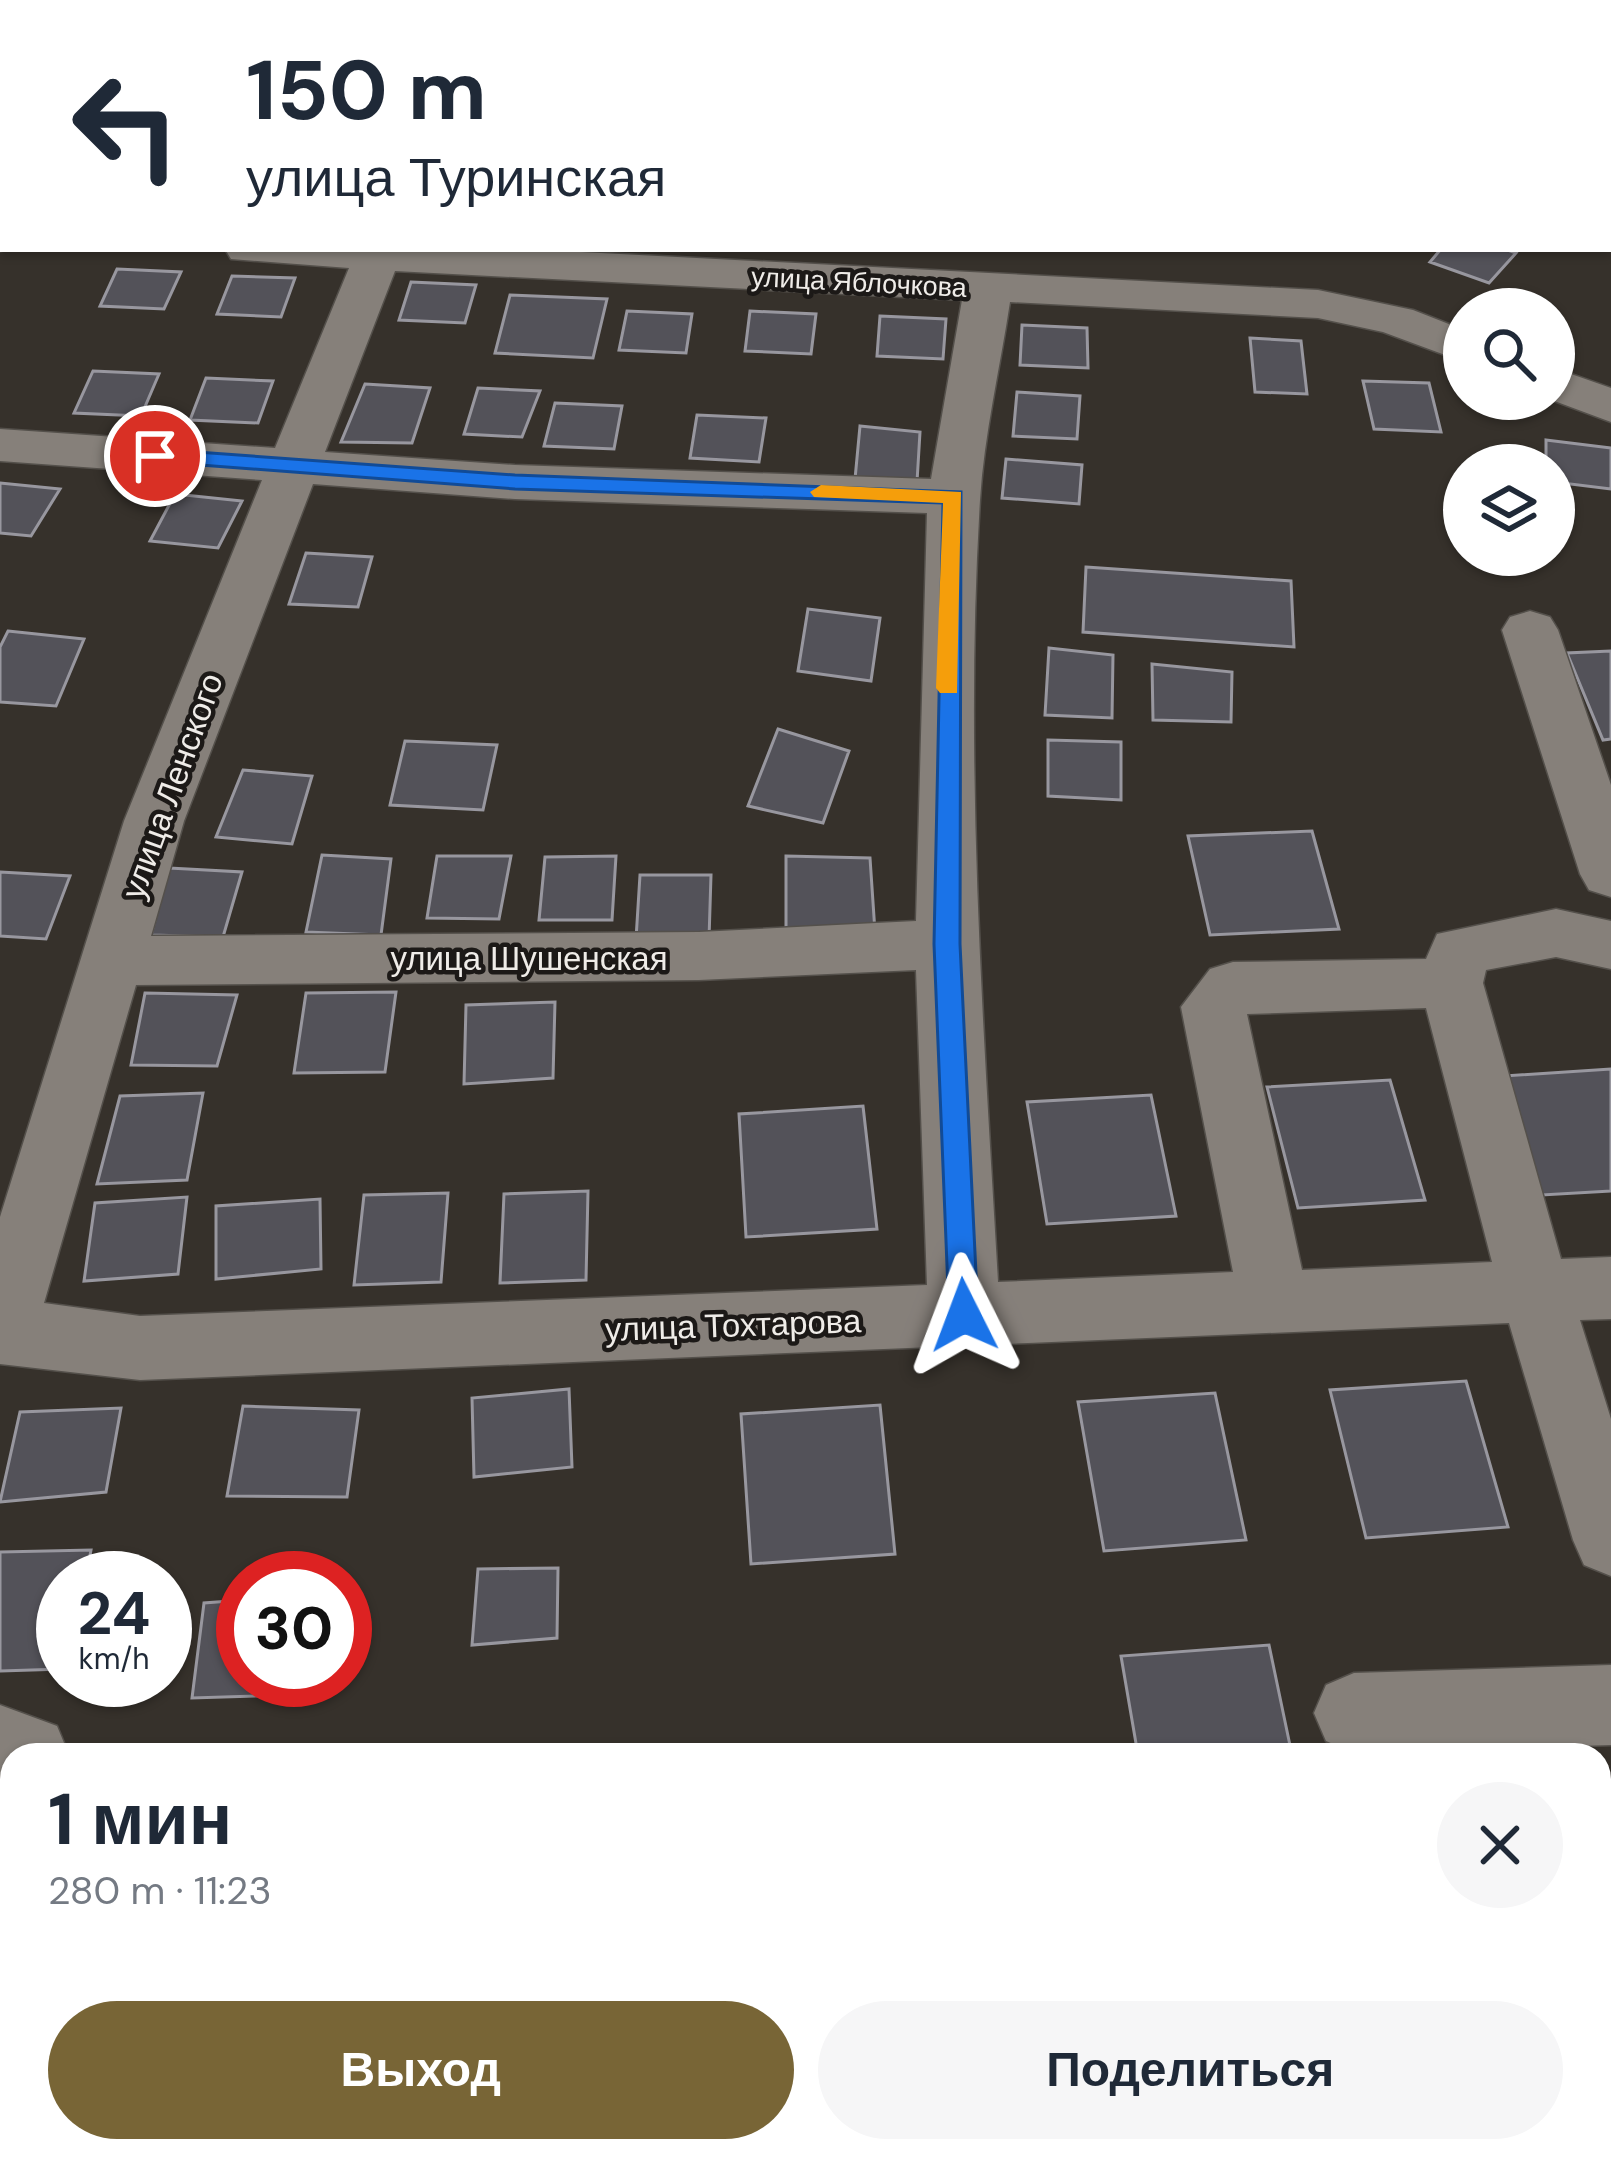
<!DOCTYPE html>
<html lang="ru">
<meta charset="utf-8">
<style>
:root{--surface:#fff;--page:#f6f6f7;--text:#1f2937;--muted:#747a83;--accent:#786536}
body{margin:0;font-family:"DM Sans",sans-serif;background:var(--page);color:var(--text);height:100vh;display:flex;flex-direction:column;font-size:45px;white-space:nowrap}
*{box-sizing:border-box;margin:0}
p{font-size:39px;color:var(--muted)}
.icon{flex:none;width:66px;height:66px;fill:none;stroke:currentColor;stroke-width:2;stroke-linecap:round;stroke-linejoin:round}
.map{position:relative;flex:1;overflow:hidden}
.drawer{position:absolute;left:0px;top:1743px;width:1611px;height:420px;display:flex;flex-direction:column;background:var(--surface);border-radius:36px 36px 0 0;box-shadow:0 3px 9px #0004}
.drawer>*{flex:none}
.guide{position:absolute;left:0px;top:0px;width:1611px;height:252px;box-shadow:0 3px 9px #0004;background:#fff;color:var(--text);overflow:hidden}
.tools{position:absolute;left:1443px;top:288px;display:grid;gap:24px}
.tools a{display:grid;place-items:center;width:132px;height:132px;border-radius:50%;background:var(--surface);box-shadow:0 3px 9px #0004;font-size:60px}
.speed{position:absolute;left:36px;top:1551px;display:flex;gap:24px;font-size:60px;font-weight:700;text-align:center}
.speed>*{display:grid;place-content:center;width:156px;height:156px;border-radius:50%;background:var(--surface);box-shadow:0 3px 9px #0004;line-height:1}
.speed small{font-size:30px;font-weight:400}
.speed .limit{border:18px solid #d22;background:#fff;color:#111}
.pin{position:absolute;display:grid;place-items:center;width:102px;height:102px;color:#fff;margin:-51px;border:6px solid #fff;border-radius:50%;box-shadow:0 3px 12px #0007}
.me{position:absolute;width:132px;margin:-66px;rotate:357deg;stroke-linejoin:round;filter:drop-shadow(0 0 9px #0008)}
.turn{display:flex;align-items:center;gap:42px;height:252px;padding:0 48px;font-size:54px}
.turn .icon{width:156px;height:156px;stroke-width:2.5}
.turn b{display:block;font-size:84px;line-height:102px}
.round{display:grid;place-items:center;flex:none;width:126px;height:126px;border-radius:63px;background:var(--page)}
.head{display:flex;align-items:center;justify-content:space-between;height:204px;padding:0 48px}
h1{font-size:72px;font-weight:700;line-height:90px}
.primary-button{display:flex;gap:24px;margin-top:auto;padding:24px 48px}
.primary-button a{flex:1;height:138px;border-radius:72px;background:var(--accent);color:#fff;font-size:48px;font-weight:700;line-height:138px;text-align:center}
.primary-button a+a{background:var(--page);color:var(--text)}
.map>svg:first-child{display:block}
.building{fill:#535259;stroke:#98979f;stroke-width:3}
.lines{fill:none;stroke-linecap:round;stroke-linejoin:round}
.minor-casing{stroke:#54504b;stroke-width:3}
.minor{fill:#86807a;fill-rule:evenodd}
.rail-casing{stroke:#c4c1bc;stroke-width:15}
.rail{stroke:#1c1917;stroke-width:10;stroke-dasharray:33;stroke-linecap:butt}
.route{fill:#1a73e8;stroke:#114b97;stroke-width:3}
.slow{fill:#f59e0b}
.labels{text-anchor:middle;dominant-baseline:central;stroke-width:9;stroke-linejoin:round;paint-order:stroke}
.far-street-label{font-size:27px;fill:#efece8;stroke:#1c1917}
.street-label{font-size:33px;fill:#efece8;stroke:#1c1917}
</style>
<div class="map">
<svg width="1611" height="2163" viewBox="0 0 1611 2163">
<rect width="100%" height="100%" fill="#36312b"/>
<path class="building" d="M1441,249H1505L1516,253L1489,283L1430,262Z
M117,269L181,272L164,309L100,306Z
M232,276L295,278L281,317L217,314Z
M411,282L476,285L465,323L399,320Z
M510,295L607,299L593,358L495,353Z
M627,311L692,314L686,353L619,350Z
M750,311L816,314L811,354L745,351Z
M880,316L946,319L943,359L877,356Z
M1022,325L1087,328L1088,368L1020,365Z
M1250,338L1301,341L1307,394L1255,392Z
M93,371L159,374L141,416L74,413Z
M206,378L273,381L258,423L190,420Z
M1363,381L1429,383L1441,432L1374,429Z
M365,384L430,388L412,443L341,442Z
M478,388L540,391L522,437L464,434Z
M1017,392L1080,396L1077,439L1013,436Z
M555,403L622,406L614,449L544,446Z
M697,415L766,418L759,462L690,458Z
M860,426L920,432L917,482L855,479Z
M1546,440L1611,448V489L1554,482V465H1546Z
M1006,459L1082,465L1079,504L1002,498Z
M0,483L60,489L31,536L0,533Z
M175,494L242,501L218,548L150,541Z
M306,553L372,557L358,607L289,604Z
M1086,567L1291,581L1294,647L1083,632Z
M808,609L880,618L871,681L798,671Z
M8,631L84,639L56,706L0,702V647Z
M1049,648L1113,655L1112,718L1045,715Z
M1611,651V739L1603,740L1567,653Z
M1152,664L1232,672L1231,722L1153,720Z
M778,729L849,751L823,823L748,806Z
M1048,740L1121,742V800L1048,796Z
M405,741L497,745L483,810L390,805Z
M243,770L312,776L292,844L216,837Z
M1312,831L1339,929L1210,935L1188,836Z
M322,855L391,859L381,935L306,932Z
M437,856H511L499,919L427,918Z
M616,856L612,920H539L545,857Z
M786,856L870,858L875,932L786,930Z
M169,868L242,872L223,937L151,935Z
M0,872L70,876L46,939L0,936Z
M640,875H711L709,939H636Z
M396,992L385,1072L294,1073L306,993Z
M145,993L237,995L217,1066L131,1065Z
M555,1002L553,1078L464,1084L466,1005Z
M1611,1069V1191L1542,1195L1503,1076Z
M1390,1080L1425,1200L1298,1208L1267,1087Z
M203,1093L187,1180L97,1184L120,1096Z
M1151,1095L1176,1216L1047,1224L1027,1102Z
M863,1106L877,1229L746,1237L739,1114Z
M588,1191L586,1280L500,1283L504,1194Z
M448,1193L441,1282L354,1285L364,1195Z
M187,1197L178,1274L84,1281L95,1203Z
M320,1199L321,1269L216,1279V1206Z
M1466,1381L1508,1527L1366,1538L1330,1390Z
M569,1389L572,1467L474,1477L472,1398Z
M1215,1393L1246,1540L1104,1551L1078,1402Z
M880,1405L895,1554L751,1564L741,1414Z
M243,1406L359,1410L347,1497L227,1496Z
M121,1408L106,1492L0,1502L20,1412Z
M91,1550L86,1578H63V1669L0,1671V1552Z
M558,1568L557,1638L472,1645L478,1569Z
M243,1600V1680H325L324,1694L192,1698L204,1603Z
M1269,1645L1292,1755H1138L1121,1656Z
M1599,1856L1611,1898V1950L1599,1951Z"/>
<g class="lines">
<g class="minor-casing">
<path id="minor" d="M1389,0H1436L1438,3H1392Z
M0,38H3V64H0Z
M1608,78L1611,79V105L1608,104Z
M0,223L3,249H11L0,251Z
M225,249H523L1318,290L1413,310L1464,330V362L1383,332L1318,318L1010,302C1000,368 984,435 980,500C964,760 983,1022 998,1282L1233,1272L1181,1007L1210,969L1233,962L1426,959L1437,934L1556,909L1611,921V969L1556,957L1486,970L1483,983L1561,1259L1611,1257V1319L1580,1320L1611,1419V1576L1584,1565L1573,1540L1509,1323L140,1380L0,1364V1217L124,821L262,480L0,461V429L275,448L349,268L231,259ZM395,271L962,300L931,479L515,465L325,452ZM313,484L515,499L927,513L916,921L699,932L151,936L184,821ZM916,970L927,1285L140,1316L44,1303L136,985L699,980ZM1426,1008L1492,1262L1302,1270L1247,1014Z
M1554,368L1611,388V422L1549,399H1554Z
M1530,611L1550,617L1558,630L1611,785V897L1589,890L1580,874L1502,630L1510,617Z
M1611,1665V1745L1354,1753L1326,1741L1314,1713L1326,1685L1354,1673Z
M0,1705L57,1726L69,1755H12V1790L0,1787Z"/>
</g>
<use href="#minor" class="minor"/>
<g class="rail-casing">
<path id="rail" d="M0,2016L12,2019
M515,2151L564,2163"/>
</g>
<use href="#rail" class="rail"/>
</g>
<path class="route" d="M155,449L515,475L961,492L960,944L978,1315L974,1324L964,1328L949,1315L934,944L943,503L515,489L148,461L144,456Z"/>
<path class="slow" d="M821,485L961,492L957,693H940L936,688L943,503L814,497L810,492Z"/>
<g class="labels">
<g class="far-street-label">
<text transform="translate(859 282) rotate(3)">улица Яблочкова</text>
</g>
<g class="street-label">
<text transform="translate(172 786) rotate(-70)">улица Ленского</text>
<text x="529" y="958">улица Шушенская</text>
<text transform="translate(733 1325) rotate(-2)">улица Тохтарова</text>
</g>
</g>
</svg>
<div class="tools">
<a><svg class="icon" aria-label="search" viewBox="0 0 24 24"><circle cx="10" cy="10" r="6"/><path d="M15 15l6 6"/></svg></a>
<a><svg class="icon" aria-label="layers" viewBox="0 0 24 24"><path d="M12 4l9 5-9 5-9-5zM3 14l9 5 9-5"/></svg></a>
</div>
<div class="speed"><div>24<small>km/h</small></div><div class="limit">30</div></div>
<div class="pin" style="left:155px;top:456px;background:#d93025"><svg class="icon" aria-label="arrive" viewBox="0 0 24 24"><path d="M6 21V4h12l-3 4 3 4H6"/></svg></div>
<svg class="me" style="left:964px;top:1315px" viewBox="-20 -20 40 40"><path d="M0-17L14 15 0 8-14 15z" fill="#1a73e8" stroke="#fff" stroke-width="4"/></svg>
<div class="guide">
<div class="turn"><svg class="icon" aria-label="left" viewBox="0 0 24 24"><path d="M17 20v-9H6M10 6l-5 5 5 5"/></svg><div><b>150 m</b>улица Туринская</div></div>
</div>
<section class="drawer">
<div class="head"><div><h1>1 мин</h1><p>280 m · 11:23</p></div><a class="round"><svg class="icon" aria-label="close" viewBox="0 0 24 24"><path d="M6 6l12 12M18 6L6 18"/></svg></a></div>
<div class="primary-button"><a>Выход</a><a>Поделиться</a></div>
</section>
</div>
